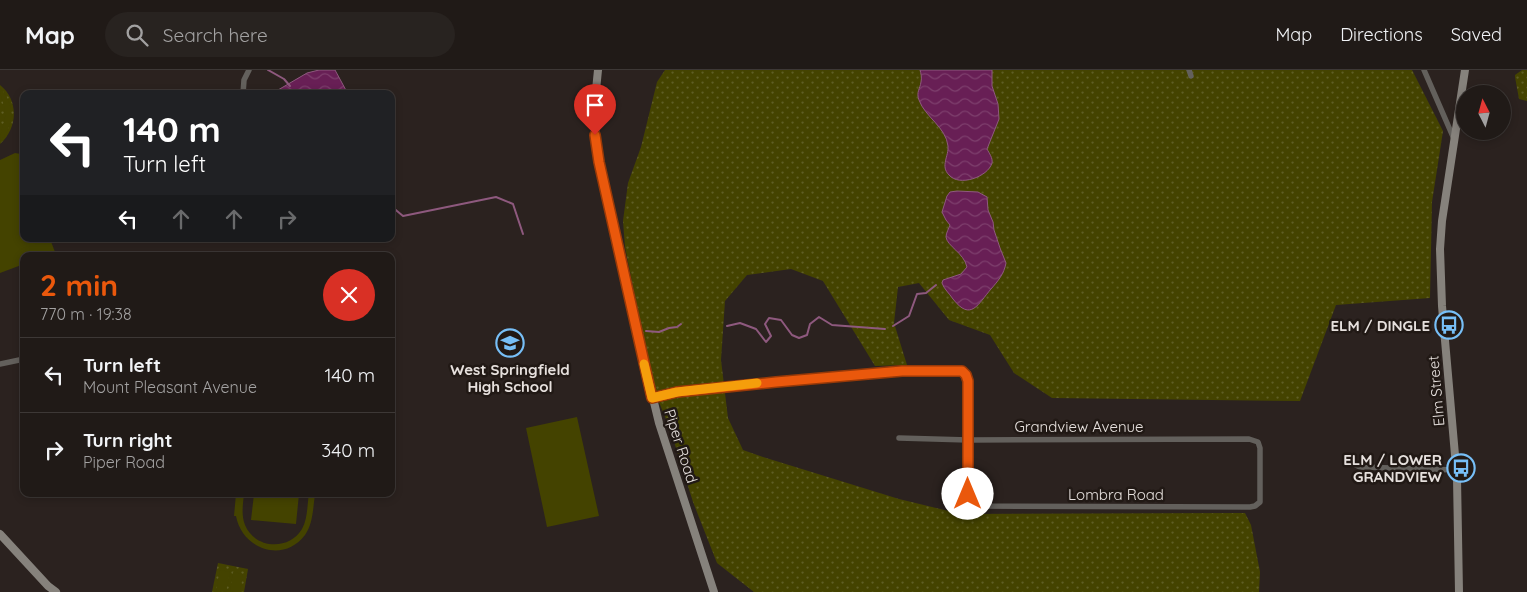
<!DOCTYPE html>
<meta charset="utf-8">
<style>
:root{--surface:#201a17;--page:#282320;--text:#f1f3f6;--muted:#a2a1a1;--line:#3d3836;--accent:#ea580c}
body{margin:0;font-family:Quicksand,sans-serif;background:var(--page);color:var(--text);height:100vh;display:flex;flex-direction:column;font-size:19px;white-space:nowrap}
*{box-sizing:border-box;margin:0}
p{font-size:16px;color:var(--muted)}
.icon{flex:none;width:28px;height:28px;fill:none;stroke:currentColor;stroke-width:2;stroke-linecap:round;stroke-linejoin:round}
.map{position:relative;flex:1;overflow:hidden}
.details{position:absolute;left:20px;top:182px;width:375px;height:245px;display:flex;flex-direction:column;background:var(--surface);border-radius:10px;box-shadow:0 2px 8px #0003,0 0 0 1px var(--line)}
.details>*{flex:none}
.guide{position:absolute;left:20px;top:20px;width:375px;height:152px;border-radius:10px;box-shadow:0 2px 8px #0003,0 0 0 1px var(--line);background:#202124;color:#fff;overflow:hidden}
.needle{width:32px;rotate:354deg}
.controls{position:absolute;left:1456px;top:15px;display:grid;gap:10px}
.controls a{display:grid;place-items:center;width:55px;height:55px;border-radius:50%;background:var(--surface);box-shadow:0 2px 8px #0003,0 0 0 1px var(--line);font-size:25px}
.pin{position:absolute;display:grid;place-items:center;width:42px;height:42px;color:#fff;margin:-51px -21px;border-radius:50% 50% 50% 0;rotate:-45deg;box-shadow:0 0 5px #0007}
.pin .icon{rotate:45deg}
.me{position:absolute;width:55px;margin:-28px;rotate:0deg;stroke-linejoin:round;filter:drop-shadow(0 0 4px #0008)}
.turn{display:flex;align-items:center;gap:18px;height:105px;padding:0 20px;font-size:22px}
.turn .icon{width:65px;height:65px;stroke-width:2.5}
.turn b{display:block;font-size:35px;line-height:42px}
.lanes{display:flex;align-items:center;height:48px;padding:0 20px;background:#0003;justify-content:center;gap:25px;direction:ltr}
.lanes .off{opacity:.35}
.round{display:grid;place-items:center;flex:none;width:52px;height:52px;border-radius:26px;background:var(--page)}
.head{display:flex;align-items:center;justify-content:space-between;height:85px;padding:0 20px}
h1{font-size:30px;font-weight:800;line-height:38px;color:var(--accent)}
ul{padding:0;list-style:none}
li{display:flex;align-items:center;gap:15px;height:75px;padding:0 20px;border-top:1px solid var(--line)}
li div{flex:1}
li b{display:block;font-size:19px}
li em{font-style:normal}
header{display:flex;align-items:center;gap:30px;box-sizing:border-box;height:70px;padding:0 25px;background:var(--surface);border-bottom:1px solid var(--line)}
header strong{font-size:24px}
nav{display:flex;gap:28px;margin-inline-start:auto;font-size:18px}
.search{width:350px;height:45px;background:var(--page);display:flex;align-items:center;gap:12px;box-sizing:border-box;padding:0 18px;border-radius:28px;color:var(--muted);font-size:19px}
.map>svg:first-child{display:block}
.grass{fill:url(#grass-dots)}
.pitch{fill:#444300}
.water{fill:url(#water-waves);stroke:#8e597e}
.lines{fill:none;stroke-linecap:round;stroke-linejoin:round}
.stream{stroke:#8e597e;stroke-width:2}
.street{stroke:#63605c;stroke-width:5.5}
.secondary{stroke:#86827c;stroke-width:8}
.route-casing{stroke:#983908;stroke-width:12}
.route{stroke:#ea580c;stroke-width:9}
.slow{stroke:#f59e0b;stroke-width:9}
.labels{text-anchor:middle;dominant-baseline:central;stroke-width:5;stroke-linejoin:round;paint-order:stroke}
.poi-label{font-size:15px;font-weight:bold;fill:#e6e0dd;stroke:#211915;text-anchor:end}
.street-label{font-size:15px;fill:#e6e0dd;stroke:#211915}
</style>
<header>
<strong>Map</strong>
<div class="search"><svg class="icon" aria-label="search" viewBox="0 0 24 24"><circle cx="10" cy="10" r="6"/><path d="M15 15l6 6"/></svg>Search here</div>
<nav><a>Map</a><a>Directions</a><a>Saved</a></nav>
</header>
<div class="map">
<svg width="1527" height="522" viewBox="0 0 1527 522">
<defs>
<pattern id="grass-dots" width="8" height="8" patternUnits="userSpaceOnUse" patternTransform="scale(1.25)"><rect width="8" height="8" fill="#444300"/><path d="M2 2h.1M6 6h.1" fill="none" stroke="#5f5e25" stroke-width="1.8" stroke-linecap="round"/></pattern>
<pattern id="water-waves" width="16" height="10" patternUnits="userSpaceOnUse" patternTransform="scale(1.25)"><rect width="16" height="10" fill="#681f55"/><path d="M0 5q4-4 8 0t8 0" fill="none" stroke="#7e3f6d"/></pattern>
</defs>
<rect width="100%" height="100%" fill="#2b221f"/>
<path class="grass" d="M665,0H1412L1443,61L1432,132L1430,228L1336,235L1300,331L1052,328L1014,303L990,265L949,250L919,213L898,217L894,253L907,295L875,296L823,211L791,199L747,205L725,231L721,290L728,348L743,380L763,387L899,429L961,444L1245,443L1251,455L1260,502L1259,522H754L717,493L693,432L670,359L654,320L625,177L623,151L628,113L641,77L657,12Z
M1522,0H1527V31L1519,29L1515,7V5Z
M0,15C19,30 18,58 0,74Z
M218,493L248,499L244,522H212Z"/>
<path class="pitch" d="M0,18C15,33 15,56 0,71C0,59 6,53 5,43C5,33 0,29 0,18Z
M15,83L21,84L24,93V169H50L55,182L45,186H24V194L0,203V90Z
M577,347L599,446L547,457L526,358Z
M236,424H244C243,434 241,445 245,455C255,479 289,481 302,459C308,448 307,435 309,424H315C313,438 313,454 305,465C283,494 242,479 236,446H234Z
M254,424H299L296,454L251,450Z
M220,500L230,502L226,522L216,521Z
M233,502L243,504L240,522H230Z"/>
<path class="water" d="M319,0H335L348,24H275L278,20L307,3Z
M920,0H992V16L998,34L999,49L987,79C989,83 993,88 992,93C988,107 959,117 949,105C940,96 949,86 948,76C946,57 925,47 919,30C916,22 920,19 921,12C922,8 921,3 920,0Z
M957,121L978,122L987,127L988,140L993,152L994,160L1000,178L1006,193C1004,204 998,211 991,219C978,234 971,252 953,229C949,223 944,219 942,213L943,210L961,204L967,197C964,183 947,176 946,167C946,163 949,158 950,155L946,150L942,142L947,126L950,122Z"/>
<g class="lines">
<path class="stream" d="M268,0L284,9L290,16
M391,136L403,146L496,127L513,134L523,164
M727,256L740,253L756,259L766,272L771,266L765,254L769,248L781,250L792,265L799,268L807,265L810,254L819,247L832,255L885,259
M893,256L909,246L917,224L926,223L936,215
M646,261L659,262L669,258L677,257L681,254"/>
<path class="street" d="M1189,0L1191,6
M1424,0L1454,69
M243,24L244,10L249,0
M0,294L24,289
M651,328C703,315 758,313 811,309C861,305 910,298 960,301L966,303L967,308L968,424C968,434 973,435 982,436L1250,437L1255,436L1260,432V378L1258,372L1249,369L968,370L899,368
M1347,391L1360,397L1456,400"/>
<path class="secondary" d="M598,0L594,40L596,73L636,258L659,353L714,522
M0,464L48,516L56,522
M1459,522L1457,408L1442,236L1440,179L1442,151L1465,0"/>
</g>
<g class="lines">
<g class="route-casing">
<path id="route" d="M595,65L599,92L652,328L677,322L776,312L902,301H962L966,305L968,311V424"/>
</g>
<use href="#route" class="route"/>
<path class="slow" d="M644,294L652,328L677,322L757,313"/>
</g>
<defs>
<g id="bus-ring" transform="scale(1.4375)"><circle r="9.5" fill="#211915" stroke="#77bff7" stroke-width="1.5"/><path d="M-5-6H5V4H4V6H2V4H-2V6H-4V4H-5ZM-3.5-4V0h7V-4ZM-3.5 1.2v1.5H-2V1.2ZM2 1.2v1.5H3.5V1.2Z" fill="#77bff7"/></g>
<g id="school-ring" transform="scale(1.4375)"><circle r="9.5" fill="#211915" stroke="#77bff7" stroke-width="1.5"/><path d="M0-5L7-2L0 1L-7-2ZM-4 1L0 2.5L4 1V4Q0 6-4 4Z" fill="#77bff7"/></g>
</defs>
<g fill-rule="evenodd">
<use href="#bus-ring" x="1449" y="255"/>
<use href="#school-ring" x="510" y="273"/>
<use href="#bus-ring" x="1461" y="398"/>
</g>
<g class="labels">
<g class="poi-label">
<text x="1430" y="255">ELM / DINGLE</text>
<text x="510" y="299" text-anchor="middle">West Springfield<tspan x="510" dy="17">High School</tspan></text>
<text x="1442" y="389">ELM / LOWER<tspan x="1442" dy="17">GRANDVIEW</tspan></text>
</g>
<g class="street-label">
<text transform="translate(1436 321) rotate(-95)">Elm Street</text>
<text x="1079" y="356">Grandview Avenue</text>
<text transform="translate(681 376) rotate(72)">Piper Road</text>
<text x="1116" y="424">Lombra Road</text>
</g>
</g>
</svg>
<div class="controls">
<a><svg class="needle" viewBox="-14 -14 28 28"><path d="M0-13l5 13h-10z" fill="#e53935"/><path d="M0 13l5-13h-10z" fill="#a2a1a1"/></svg></a>
</div>
<div class="pin" style="left:595px;top:65px;background:#d93025"><svg class="icon" aria-label="arrive" viewBox="0 0 24 24"><path d="M6 21V4h12l-3 4 3 4H6"/></svg></div>
<svg class="me" style="left:968px;top:424px" viewBox="-20 -20 40 40"><circle r="19" fill="#fff"/><path d="M0-13L10 11 0 6-10 11z" fill="#ea580c"/></svg>
<div class="guide">
<div class="turn"><svg class="icon" aria-label="left" viewBox="0 0 24 24"><path d="M17 20v-9H6M10 6l-5 5 5 5"/></svg><div><b>140 m</b>Turn left</div></div>
<div class="lanes"><svg class="icon" aria-label="left" viewBox="0 0 24 24"><path d="M17 20v-9H6M10 6l-5 5 5 5"/></svg><svg class="icon off" aria-label="ahead" viewBox="0 0 24 24"><path d="M12 20V5M6 11l6-6 6 6"/></svg><svg class="icon off" aria-label="ahead" viewBox="0 0 24 24"><path d="M12 20V5M6 11l6-6 6 6"/></svg><svg class="icon off" aria-label="right" viewBox="0 0 24 24"><path d="M7 20v-9h11M14 6l5 5-5 5"/></svg></div>
</div>
<section class="details">
<div class="head"><div><h1>2 min</h1><p>770 m · 19:38</p></div><a class="round" style="background:#d93025;color:#fff"><svg class="icon" aria-label="close" viewBox="0 0 24 24"><path d="M6 6l12 12M18 6L6 18"/></svg></a></div>
<ul>
<li><svg class="icon" aria-label="left" viewBox="0 0 24 24"><path d="M17 20v-9H6M10 6l-5 5 5 5"/></svg><div><b>Turn left</b><p>Mount Pleasant Avenue</p></div><em>140 m</em></li>
<li><svg class="icon" aria-label="right" viewBox="0 0 24 24"><path d="M7 20v-9h11M14 6l5 5-5 5"/></svg><div><b>Turn right</b><p>Piper Road</p></div><em>340 m</em></li>
</ul>
</section>
</div>
